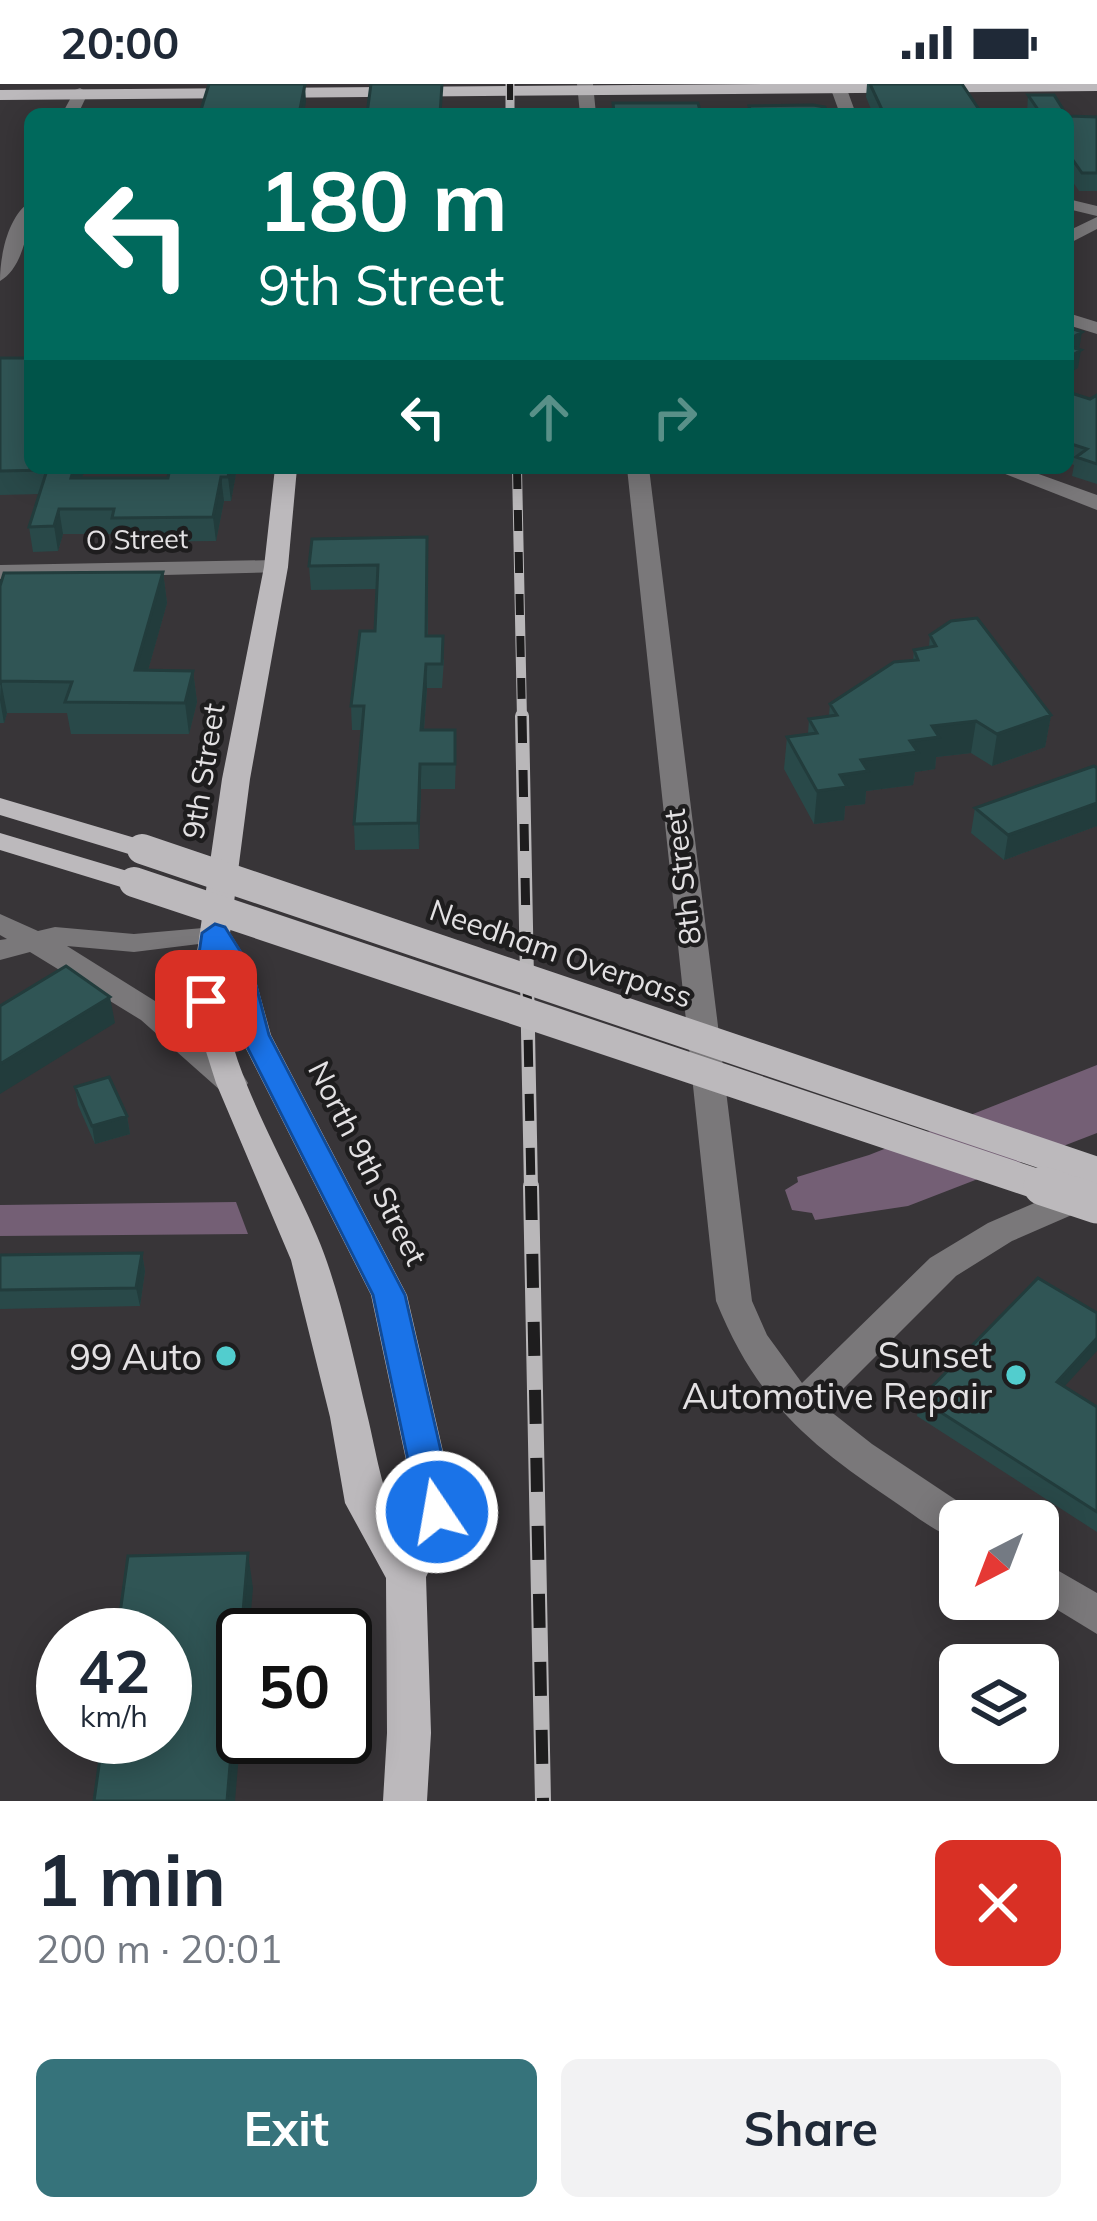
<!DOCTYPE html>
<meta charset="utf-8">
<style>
:root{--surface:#fff;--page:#f2f2f3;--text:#1f2937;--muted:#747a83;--accent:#36737b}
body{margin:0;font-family:Mulish,sans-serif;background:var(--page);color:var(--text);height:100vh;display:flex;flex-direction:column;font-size:45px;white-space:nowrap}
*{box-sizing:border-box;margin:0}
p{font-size:39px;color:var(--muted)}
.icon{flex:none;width:66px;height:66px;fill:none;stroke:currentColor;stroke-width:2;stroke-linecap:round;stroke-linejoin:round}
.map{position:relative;height:1717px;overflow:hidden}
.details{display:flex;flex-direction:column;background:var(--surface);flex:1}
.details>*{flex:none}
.hud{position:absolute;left:24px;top:24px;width:1050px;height:366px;border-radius:18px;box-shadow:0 6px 30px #0003;background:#00695c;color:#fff;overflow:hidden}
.needle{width:78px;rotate:222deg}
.tools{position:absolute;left:939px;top:1416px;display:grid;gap:24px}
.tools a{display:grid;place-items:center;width:120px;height:120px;border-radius:18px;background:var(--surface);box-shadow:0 6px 30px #0003;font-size:60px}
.speed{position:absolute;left:36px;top:1524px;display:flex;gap:24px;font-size:60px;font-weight:700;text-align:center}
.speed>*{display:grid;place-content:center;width:156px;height:156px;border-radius:50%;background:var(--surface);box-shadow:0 6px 30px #0003;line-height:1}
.speed small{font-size:30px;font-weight:400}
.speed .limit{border:6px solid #111;border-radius:18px;background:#fff;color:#111}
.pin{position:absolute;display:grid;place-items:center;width:102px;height:102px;color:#fff;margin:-51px;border-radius:24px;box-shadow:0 6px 18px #0006}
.me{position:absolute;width:132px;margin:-66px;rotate:348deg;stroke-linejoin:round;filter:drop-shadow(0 0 9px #0008)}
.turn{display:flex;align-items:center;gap:42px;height:252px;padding:0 36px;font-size:54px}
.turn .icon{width:156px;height:156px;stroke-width:2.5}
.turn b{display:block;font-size:84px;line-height:102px}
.lanes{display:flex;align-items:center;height:114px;padding:0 36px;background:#0003;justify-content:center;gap:60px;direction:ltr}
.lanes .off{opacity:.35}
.round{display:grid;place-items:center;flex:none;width:126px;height:126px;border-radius:18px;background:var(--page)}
.overview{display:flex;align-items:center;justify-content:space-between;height:204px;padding:0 36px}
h1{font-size:72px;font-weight:700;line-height:90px}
.button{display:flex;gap:24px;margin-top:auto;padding:24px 36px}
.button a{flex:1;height:138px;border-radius:18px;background:var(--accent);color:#fff;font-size:48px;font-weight:700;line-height:138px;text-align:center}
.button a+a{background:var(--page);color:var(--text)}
.status{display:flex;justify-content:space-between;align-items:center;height:84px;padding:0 60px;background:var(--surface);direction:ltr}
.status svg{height:33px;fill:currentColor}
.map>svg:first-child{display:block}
.water{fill:#745f75}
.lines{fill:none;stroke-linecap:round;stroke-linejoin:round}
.minor{fill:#7a787a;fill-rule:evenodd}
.major{fill:#bcb9bc;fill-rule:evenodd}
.rail-far3-casing{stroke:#b9b7b9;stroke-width:9}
.rail-far2-casing{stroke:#b9b7b9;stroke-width:10}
.rail-far1-casing{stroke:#b9b7b9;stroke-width:14}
.rail-casing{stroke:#b9b7b9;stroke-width:16}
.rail-far3{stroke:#1e1d1e;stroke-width:6;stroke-dasharray:16;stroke-linecap:butt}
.rail-far2{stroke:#1e1d1e;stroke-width:8;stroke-dasharray:21;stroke-linecap:butt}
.rail-far1{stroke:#1e1d1e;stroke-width:9;stroke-dasharray:27;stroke-linecap:butt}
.rail{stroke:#1e1d1e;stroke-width:12;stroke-dasharray:34;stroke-linecap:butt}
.major-bridge-far1{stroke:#bcb9bc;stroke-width:30}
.major-bridge{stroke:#bcb9bc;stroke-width:39}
.wall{fill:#294949}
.shaded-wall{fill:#223c3c}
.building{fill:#305555;stroke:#223c3c;stroke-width:3}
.route{fill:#1a73e8;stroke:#114b97;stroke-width:3}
.poi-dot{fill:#52cdce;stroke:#1e1d1e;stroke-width:4.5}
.labels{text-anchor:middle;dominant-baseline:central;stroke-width:9;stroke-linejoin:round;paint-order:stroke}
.far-street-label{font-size:27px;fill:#e3e1e3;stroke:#1e1d1e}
.street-label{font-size:30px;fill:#e3e1e3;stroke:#1e1d1e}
.near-poi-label{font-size:36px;fill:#e3e1e3;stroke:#1e1d1e;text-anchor:end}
</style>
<div class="status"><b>20:00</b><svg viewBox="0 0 49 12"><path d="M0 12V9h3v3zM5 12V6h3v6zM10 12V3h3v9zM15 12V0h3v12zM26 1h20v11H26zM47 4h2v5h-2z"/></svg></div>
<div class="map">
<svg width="1097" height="1717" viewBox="0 0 1097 1717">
<rect width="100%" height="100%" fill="#383538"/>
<path class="water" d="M1097,981V1049L908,1122L815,1136L812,1129L792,1126L785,1106L798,1098L797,1093L869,1071Z
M236,1118L248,1150L0,1152V1121Z"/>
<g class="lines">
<path class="minor" d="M577,0H593L596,30H580Z
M829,0H845L856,30H840Z
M80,4L88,9L78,30H62L75,6Z
M1068,115L1097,122V132L1068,125Z
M30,118C30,143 23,184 0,197C0,171 8,132 30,118Z
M1097,133V145L1068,160V147Z
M1068,229L1097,238V250L1068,241Z
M627,384H649L752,1217L767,1251L802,1299L930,1174L988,1139L1076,1101L1097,1100V1120L1012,1157L956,1192L825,1323L872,1360L974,1428L978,1437H960V1457C934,1448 912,1429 889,1414C804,1357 755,1313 716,1217Z
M990,384H1022L1097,411V426Z
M276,476L288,483L284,488L0,495V481Z
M0,830L38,847L55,843L134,850L226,842L230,849L226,856L215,858L134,868L67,862L163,922L243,991L248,999L243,1007H221L141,936L30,868L0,876V856L7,855L0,851Z
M1038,1475L1097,1509V1550L1038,1514Z"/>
<path class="major" d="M778,0H1097V7L0,16V6Z
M275,384H297L288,483L250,695L230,849L253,886L271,951L407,1211L457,1428L426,1493L431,1649L427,1717H383L387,1649L386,1494L345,1419L330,1333L291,1176L216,999L190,917L222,695L264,483ZM225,893L239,951L371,1211L417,1428L405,1453C382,1413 378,1375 367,1330C355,1280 344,1227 327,1178C301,1099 214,973 225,893Z
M0,714L152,759L156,765L142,774L0,731Z
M0,749L144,792L148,798L134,807L0,766Z"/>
<g class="rail-far3-casing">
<path id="rail-far3" d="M510,0V30"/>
</g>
<g class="rail-far2-casing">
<path id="rail-far2" d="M517,384L522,635"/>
</g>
<g class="rail-far1-casing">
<path id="rail-far1" d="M522,632L531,1105"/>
</g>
<g class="rail-casing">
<path id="rail" d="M531,1102L543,1717"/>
</g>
<use href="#rail-far3" class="rail-far3"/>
<use href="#rail-far2" class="rail-far2"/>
<use href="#rail-far1" class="rail-far1"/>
<use href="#rail" class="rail"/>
<path class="major-bridge-far1" d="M142,765L1097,1088
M134,798L1052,1105"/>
<path class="major-bridge" d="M1043,1102L1097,1120"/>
</g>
<path class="wall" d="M867,0H962L980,27V30H873L866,13Z
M1028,11L1066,30H1027Z
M1068,32L1097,33V107H1079L1068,91Z
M0,274L30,384H85L82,394H168L170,384H237L231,417H224L216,457L116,458L115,450H63L58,467L33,468L29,443L40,410L0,411Z
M1068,308L1090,315L1097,311V400L1072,392L1074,381L1068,379Z
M427,453L428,552L444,576L442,604H427L424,646L456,671L455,705H421L419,765L355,766L354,740L362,646H352L351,622L375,547L377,505L311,506L309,482Z
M163,488L167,519L148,586L193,587L197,618L189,650H71L67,629H7L4,639H0V502Z
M930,551L1051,631L1045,663L992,682L971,669L936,673L935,685L915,688L913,701L866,707L865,720L845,722L844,736L814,740L784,685L787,653L808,650L809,635L829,632L830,620L913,577L914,566L929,563Z
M1097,684V742L1004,776L971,749L975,724Z
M75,1003L127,1032L130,1050L95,1060L78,1021Z
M142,1169L145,1187L140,1222L0,1225V1171Z
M1064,1303L1097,1323V1448L917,1332L920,1315Z"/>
<path class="shaded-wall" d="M305,0L306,18L304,30H299Z
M1082,248L1079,266L1068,272V256Z
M1081,266L1078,284L1068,290V274Z
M74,384H85L75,418L71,394Z
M230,384H237L231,417L228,393Z
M221,393L224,417L216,457L213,433Z
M59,425L63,450L58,467L54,442Z
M163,488L167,519L139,618L135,586Z
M426,580L427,604L422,671L421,646Z
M193,587L197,618L189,650L185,619Z
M1,597L7,629L4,639L0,616Z
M1051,631L1045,663L992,682L997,650Z
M976,637L971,669L936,673L935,685L915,688L913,701L866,707L865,720L845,722L844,736L814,740L817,707L861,676L910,657L932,642Z
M420,680L421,705L419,765L418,739Z
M1097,719V742L1004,776L1008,751Z
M110,913L115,939L0,1010V980Z
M127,1032L130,1050L95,1060L92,1042Z
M142,1169L145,1187L140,1222L136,1204Z
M1097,1254V1267L1053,1315L1057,1298Z
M248,1469L253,1504L249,1551H243V1623L235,1717H227Z"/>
<path class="building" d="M209,0H305L299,30H171L200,29Z
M371,0H442L440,30H367Z
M870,0H962L980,27L941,28L942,30H884Z
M1028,11H1054L1066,30H1041Z
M613,19H698L701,30H614Z
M813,21L825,23L827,30H751L749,22Z
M1068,32L1097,33V89H1082L1068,69Z
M1068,243L1082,248L1068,256Z
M1068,262L1081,266L1068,274Z
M0,274H30V384H74L71,394H168L170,384H230L228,393H221L213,433L112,434L114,425H59L54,442L29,443L47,386L0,387Z
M1068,308L1090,315L1097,311V380L1076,373L1087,365L1068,359Z
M427,453L426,552H443L442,580H426L421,646H455V680H420L418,739L354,740L364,622H351L360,547H375L378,481L309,482L312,455Z
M163,488L135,586L193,587L185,619L65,618L72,598L1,597L0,601V502L4,489Z
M977,534L1051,631L997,650L976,637L932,642L939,653L910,657L918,668L861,676L868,687L840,691L847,703L817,707L787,653L817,649L809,635L837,631L830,620L894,578L918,576L914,566L936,562L930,551L951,537Z
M1094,682L1097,684V719L1008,751L975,724Z
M66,882L110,913L0,980V922Z
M109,993L127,1032L92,1042L75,1003Z
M142,1169L136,1204L0,1206V1171Z
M1038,1194L1097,1229V1254L1057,1298L1097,1323V1428L920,1315Z
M248,1469L227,1717H94L103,1653H165V1551H117L128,1472Z"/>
<path class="route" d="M215,840L225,843L252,886L269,951L405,1211L455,1428L450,1438L437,1443L424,1438L419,1428L373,1211L241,951L224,885L216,924H196L192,917L202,849Z"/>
<g class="poi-dot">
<circle cx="226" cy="1272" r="12"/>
<circle cx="1016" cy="1291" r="12"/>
</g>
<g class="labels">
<g class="far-street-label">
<text transform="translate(137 455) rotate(-1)">O Street</text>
</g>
<g class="street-label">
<text transform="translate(203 687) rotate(-81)">9th Street</text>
<text transform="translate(682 793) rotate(-97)">8th Street</text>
<text transform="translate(561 869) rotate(19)">Needham Overpass</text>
<text transform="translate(368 1079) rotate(63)">North 9th Street</text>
</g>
<g class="near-poi-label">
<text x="992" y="1270">Sunset<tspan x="992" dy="41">Automotive Repair</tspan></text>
<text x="202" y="1272">99 Auto</text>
</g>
</g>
</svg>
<div class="tools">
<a><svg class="needle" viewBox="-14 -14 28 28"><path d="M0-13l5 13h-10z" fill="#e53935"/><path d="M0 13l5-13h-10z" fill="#747a83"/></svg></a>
<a><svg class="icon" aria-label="layers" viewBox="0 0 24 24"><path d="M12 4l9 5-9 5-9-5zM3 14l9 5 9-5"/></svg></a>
</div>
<div class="speed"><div>42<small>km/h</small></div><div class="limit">50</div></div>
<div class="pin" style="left:206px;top:917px;background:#d93025"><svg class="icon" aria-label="arrive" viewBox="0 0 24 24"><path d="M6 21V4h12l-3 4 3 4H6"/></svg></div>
<svg class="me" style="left:437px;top:1428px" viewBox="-20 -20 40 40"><circle r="17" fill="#1a73e8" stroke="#fff" stroke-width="3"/><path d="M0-11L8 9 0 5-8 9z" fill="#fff"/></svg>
<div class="hud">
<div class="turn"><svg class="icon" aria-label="left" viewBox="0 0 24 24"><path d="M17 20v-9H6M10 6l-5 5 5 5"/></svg><div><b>180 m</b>9th Street</div></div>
<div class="lanes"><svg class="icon" aria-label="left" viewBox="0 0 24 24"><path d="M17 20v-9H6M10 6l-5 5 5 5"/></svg><svg class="icon off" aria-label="ahead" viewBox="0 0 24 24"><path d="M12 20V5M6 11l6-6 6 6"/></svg><svg class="icon off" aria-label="right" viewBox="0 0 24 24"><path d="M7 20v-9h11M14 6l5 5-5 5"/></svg></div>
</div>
</div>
<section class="details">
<div class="overview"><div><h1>1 min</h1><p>200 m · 20:01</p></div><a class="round" style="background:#d93025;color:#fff"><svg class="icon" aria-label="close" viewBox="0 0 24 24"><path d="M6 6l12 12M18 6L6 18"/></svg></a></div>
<div class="button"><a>Exit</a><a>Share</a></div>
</section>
